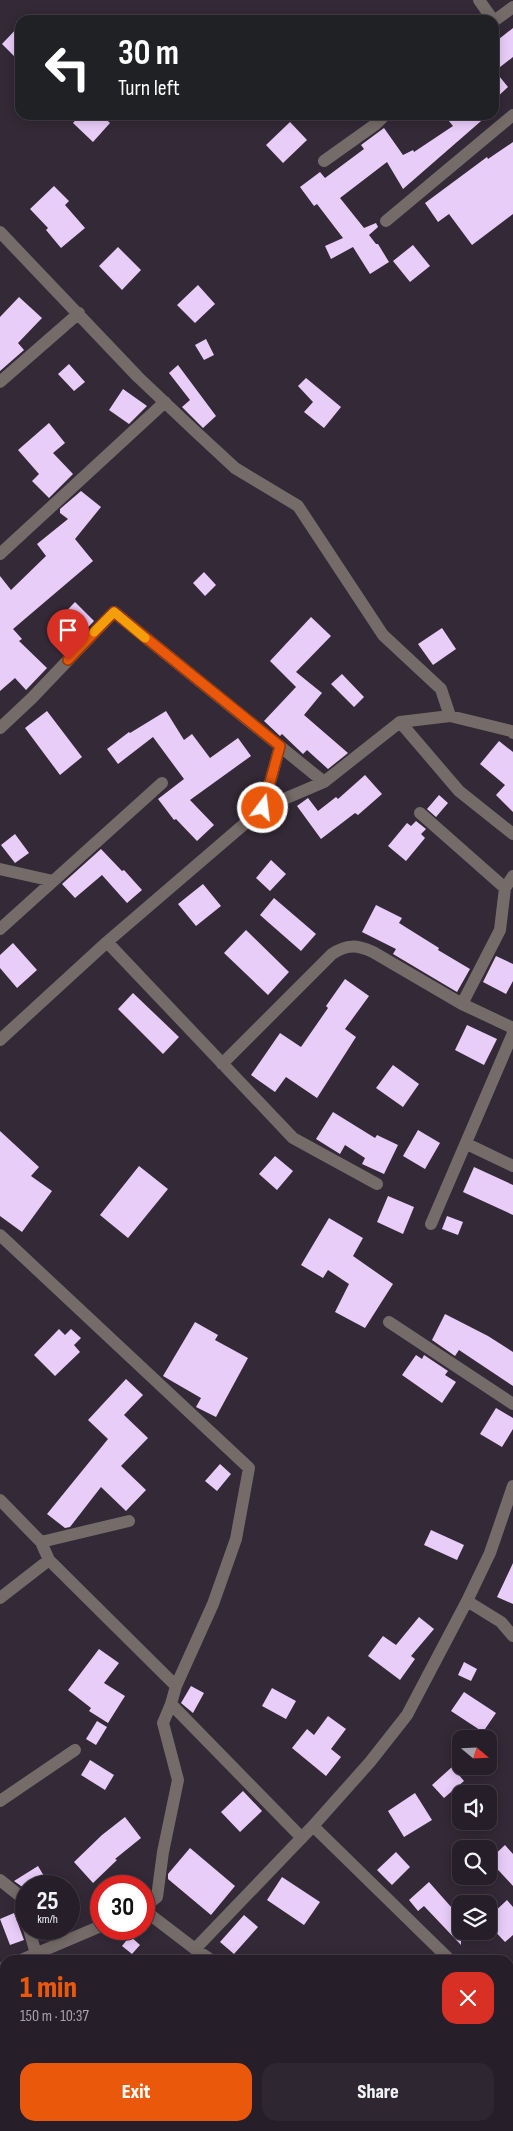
<!DOCTYPE html>
<meta charset="utf-8">
<style>
:root{--surface:#261f29;--page:#2e2731;--text:#f1f3f6;--muted:#a4a2a8;--line:#423d46;--accent:#ea580c}
body{margin:0;font-family:"Sofia Sans Condensed",sans-serif;background:var(--page);color:var(--text);height:100vh;display:flex;flex-direction:column;font-size:19px;white-space:nowrap}
*{box-sizing:border-box;margin:0}
p{font-size:16px;color:var(--muted)}
.icon{flex:none;width:28px;height:28px;fill:none;stroke:currentColor;stroke-width:2;stroke-linecap:round;stroke-linejoin:round}
.map{position:relative;flex:1;overflow:hidden}
.details{position:absolute;left:0px;top:1955px;width:514px;height:176px;display:flex;flex-direction:column;background:var(--surface);border-radius:15px 15px 0 0;box-shadow:0 2px 12px #0003,0 0 0 1px var(--line)}
.details>*{flex:none}
.hud{position:absolute;left:15px;top:15px;width:484px;height:105px;border-radius:15px;box-shadow:0 2px 12px #0003,0 0 0 1px var(--line);background:#202124;color:#fff;overflow:hidden}
.needle{width:32px;rotate:109deg}
.tools{position:absolute;left:452px;top:1730px;display:grid;gap:10px}
.tools a{display:grid;place-items:center;width:45px;height:45px;border-radius:10px;background:var(--surface);box-shadow:0 2px 12px #0003,0 0 0 1px var(--line);font-size:25px}
.speed{position:absolute;left:15px;top:1875px;display:flex;gap:10px;font-size:25px;font-weight:700;text-align:center}
.speed>*{display:grid;place-content:center;width:65px;height:65px;border-radius:50%;background:var(--surface);box-shadow:0 2px 12px #0003,0 0 0 1px var(--line);line-height:1}
.speed small{font-size:12px;font-weight:400}
.speed .limit{border:8px solid #d22;background:#fff;color:#111}
.pin{position:absolute;display:grid;place-items:center;width:42px;height:42px;color:#fff;margin:-51px -21px;border-radius:50% 50% 50% 0;rotate:-45deg;box-shadow:0 0 5px #0007}
.pin .icon{rotate:45deg}
.me{position:absolute;width:55px;margin:-28px;rotate:15deg;stroke-linejoin:round;filter:drop-shadow(0 0 4px #0008)}
.turn{display:flex;align-items:center;gap:18px;height:105px;padding:0 20px;font-size:22px}
.turn .icon{width:65px;height:65px;stroke-width:2.5}
.turn b{display:block;font-size:35px;line-height:42px}
.round{display:grid;place-items:center;flex:none;width:52px;height:52px;border-radius:15px;background:var(--page)}
.summary{display:flex;align-items:center;justify-content:space-between;height:85px;padding:0 20px}
h1{font-size:30px;font-weight:800;line-height:38px;color:var(--accent)}
.action{display:flex;gap:10px;margin-top:auto;padding:10px 20px}
.action a{flex:1;height:58px;border-radius:15px;background:var(--accent);color:#fff;font-size:20px;font-weight:800;line-height:58px;text-align:center}
.action a+a{background:var(--page);color:var(--text)}
.map>svg:first-child{display:block}
.building{fill:#e9cdf9}
.lines{fill:none;stroke-linecap:round;stroke-linejoin:round}
.minor{stroke:#756b69;stroke-width:12}
.route-casing{stroke:#983908;stroke-width:12}
.route{stroke:#ea580c;stroke-width:9}
.slow{stroke:#f59e0b;stroke-width:9}
</style>
<div class="map">
<svg width="513" height="2131" viewBox="0 0 513 2131">
<rect width="100%" height="100%" fill="#332937"/>
<path class="building" d="M20,25V62L2,44Z
M513,28V57L495,71L508,87L494,100V43Z
M80,115H101L110,123L93,142L73,123Z
M444,115H488L403,189L387,162L340,198L364,228L376,223L378,227L369,235L376,244H378L389,262L370,274L353,247L331,259L325,246L343,238L317,204L314,206L300,187L320,172L325,178L364,149L361,145L384,128L403,155L413,150L414,152L453,126Z
M290,122L307,140L283,163L266,145Z
M513,142V214L472,245L449,214L438,222L425,203L487,157L488,159Z
M54,186L69,201L65,205L85,228L61,248L46,230L48,228L30,209Z
M413,245L430,266L410,282L393,261Z
M118,247L141,270L122,290L99,266Z
M198,285L215,304L195,323L177,305Z
M19,297L42,318L18,343L24,350L0,371V317Z
M206,339L214,355L204,360L195,345Z
M69,364L85,382L74,391L58,374Z
M178,365L216,416L203,428L182,407L190,400L169,373Z
M306,378L341,407L324,428L304,412L313,402L298,386Z
M123,389L147,406L129,424L109,410Z
M49,423L65,443L53,453L73,474L49,498L32,481L39,474L18,450Z
M81,491L101,507L75,539L93,561L13,629L22,639L19,641L47,668L26,690L15,678L0,691V576L11,590L46,556L37,544L68,519L60,513V509Z
M204,572L216,585L205,596L193,583Z
M75,602L94,621L75,641L55,623Z
M311,617L331,636L296,672L322,693L304,715L348,753L328,769L307,750L303,754L282,734L280,736L264,721L296,687L270,661Z
M442,628L456,649L433,665L418,644Z
M342,674L364,697L354,707L331,684Z
M47,711L82,757L60,775L25,728Z
M166,711L184,740L192,734L210,758L238,738L251,756L190,800L214,825L197,841L176,819L174,820L158,799L184,779L153,737L118,764L107,749L129,732L130,733Z
M499,741L513,752V812L496,795L505,785L480,764Z
M365,775L382,794L358,815L355,813L321,839L297,806L308,798L318,811L336,797L338,799Z
M439,795L448,803L436,817L427,809Z
M416,821L426,829L421,834L425,838L406,861L388,846L407,823L411,826Z
M15,834L29,853L15,863L1,845Z
M101,849L122,871L124,870L142,890L127,903L102,875L75,898L62,884Z
M271,860L286,874L270,891L256,878Z
M203,884L221,906L196,926L178,904Z
M274,898L316,934L301,951L260,915Z
M376,905L402,918L399,923L439,948L438,950L470,969L457,992L393,954L396,949L362,932Z
M246,930L289,972L268,995L224,953Z
M13,943L37,970L17,988L0,968V955Z
M496,956L513,964V981L506,994L483,982Z
M345,979L369,996L345,1029L356,1037L317,1098L286,1077L275,1092L251,1075L280,1033L301,1047L328,1008L326,1006Z
M133,993L179,1037L163,1054L118,1009Z
M467,1025L497,1039L484,1065L455,1050Z
M393,1065L419,1084L403,1107L376,1088Z
M333,1112L375,1138L377,1135L398,1145L384,1174L362,1164L365,1158L345,1145L340,1154L316,1139Z
M418,1130L440,1143L425,1169L403,1156Z
M0,1131L39,1167L31,1176L52,1191L22,1232L0,1216Z
M275,1156L293,1171L277,1190L259,1174Z
M139,1166L168,1189L128,1238L100,1215Z
M474,1167L513,1185V1215L463,1192Z
M388,1196L414,1207L403,1234L377,1222Z
M447,1216L463,1222L458,1235L442,1229Z
M329,1218L363,1238L353,1256L393,1284L365,1328L335,1312L349,1284L328,1270L323,1278L301,1265Z
M445,1314L488,1336L513,1352V1386L459,1350L455,1356L432,1340Z
M195,1322L218,1335L215,1340L248,1358L216,1417L196,1407L201,1398L163,1376Z
M59,1329L65,1335L71,1329L81,1338L74,1345L80,1352L55,1376L34,1355Z
M416,1355L422,1359L424,1355L448,1371L445,1375L456,1382L442,1403L402,1375Z
M126,1379L143,1395L124,1415L148,1438L121,1466L146,1490L126,1511L101,1487L70,1527L65,1528L47,1514L108,1439L88,1420Z
M496,1408L513,1418V1429L502,1447L480,1434Z
M220,1464L231,1474L217,1491L205,1481Z
M431,1530L464,1545L457,1560L424,1545Z
M513,1563V1604L497,1597Z
M419,1617L434,1629L411,1656L415,1659L400,1680L368,1656L383,1636L396,1645Z
M99,1649L119,1663L104,1683L125,1696L108,1723L89,1711L91,1708L68,1690Z
M464,1662L477,1669L471,1681L458,1675Z
M191,1686L204,1693L193,1713L181,1703Z
M272,1688L296,1701L286,1719L262,1706Z
M464,1692L496,1713L483,1732L451,1711Z
M328,1716L346,1729L331,1749L341,1757L326,1776L292,1748L307,1729L314,1735Z
M97,1721L107,1727L96,1745L86,1739Z
M90,1760L114,1775L105,1790L81,1775Z
M452,1767L464,1781L444,1798L432,1785Z
M243,1791L262,1811L240,1832L221,1812Z
M415,1793L432,1820L404,1837L388,1811Z
M125,1817L141,1838L115,1859L117,1860L93,1883L74,1862L102,1835Z
M505,1845L513,1854V1886L489,1860Z
M190,1848L235,1886L211,1915L168,1879V1874Z
M396,1852L410,1867L392,1885L377,1870Z
M38,1866L50,1886H21L14,1881Z
M282,1877L320,1902L304,1925L267,1900Z
M429,1882L452,1908L461,1899V1945L424,1906L418,1911L409,1900Z
M507,1900L513,1907V1935L505,1942L489,1925V1917Z
M14,1913L24,1940L10,1945L0,1919Z
M244,1915L258,1927L234,1954L220,1942Z
M130,1936L140,1945L132,1954L122,1946Z"/>
<g class="lines">
<path class="minor" d="M479,0L493,20
M494,21L513,7
M324,161L376,124L385,115
M386,221L513,115
M0,232L138,377L195,431L235,468L298,506L383,635L441,689L450,716
M0,382L79,313
M0,554L165,402
M400,722L459,791L513,834
M0,728L32,698L114,612L324,782L400,722L450,716L511,731L513,733
M263,808L280,746
M420,813L505,888
M0,869L53,881
M0,929L162,783
M107,942L293,1138L377,1184
M462,1004L500,930L505,888L513,876
M0,1040L107,942L263,808L324,782
M222,1064L332,954C347,944 357,945 373,952L462,1004L513,1028
M467,1144L513,1166
M431,1224L513,1033
M0,1235L249,1468L236,1539L213,1604L176,1686
M389,1322L513,1404
M0,1500L41,1542
M129,1521L41,1542L49,1560L176,1686L171,1704L302,1838
M0,1598L49,1560
M467,1601L501,1622L513,1636
M0,1801L75,1750
M313,1826L450,1960
M0,1880L20,1896L26,1918
M144,1907L157,1897L163,1852L178,1780L163,1723L171,1704
M144,1910L195,1949L313,1826L370,1762L407,1715L467,1601L490,1553L513,1486
M29,1929L36,1954L40,1959
M195,1949L211,1960
M21,1960L101,1926
M0,1969L5,1967
M509,2018L513,2022
M388,2126L392,2131
M71,2131L77,2126
M312,2131L316,2126"/>
</g>
<g class="lines">
<g class="route-casing">
<path id="route" d="M68,660L114,612L280,746L263,808"/>
</g>
<use href="#route" class="route"/>
<path class="slow" d="M94,632L114,612L145,638"/>
</g>
</svg>
<div class="tools">
<a><svg class="needle" viewBox="-14 -14 28 28"><path d="M0-13l5 13h-10z" fill="#e53935"/><path d="M0 13l5-13h-10z" fill="#a4a2a8"/></svg></a>
<a><svg class="icon" aria-label="sound" viewBox="0 0 24 24"><path d="M4 9h4l5-4v14l-5-4H4zM17 9q2 3 0 6"/></svg></a>
<a><svg class="icon" aria-label="search" viewBox="0 0 24 24"><circle cx="10" cy="10" r="6"/><path d="M15 15l6 6"/></svg></a>
<a><svg class="icon" aria-label="layers" viewBox="0 0 24 24"><path d="M12 4l9 5-9 5-9-5zM3 14l9 5 9-5"/></svg></a>
</div>
<div class="speed"><div>25<small>km/h</small></div><div class="limit">30</div></div>
<div class="pin" style="left:68px;top:660px;background:#d93025"><svg class="icon" aria-label="arrive" viewBox="0 0 24 24"><path d="M6 21V4h12l-3 4 3 4H6"/></svg></div>
<svg class="me" style="left:263px;top:808px" viewBox="-20 -20 40 40"><circle r="17" fill="#ea580c" stroke="#fff" stroke-width="3"/><path d="M0-11L8 9 0 5-8 9z" fill="#fff"/></svg>
<div class="hud">
<div class="turn"><svg class="icon" aria-label="left" viewBox="0 0 24 24"><path d="M17 20v-9H6M10 6l-5 5 5 5"/></svg><div><b>30 m</b>Turn left</div></div>
</div>
<section class="details">
<div class="summary"><div><h1>1 min</h1><p>150 m · 10:37</p></div><a class="round" style="background:#d93025;color:#fff"><svg class="icon" aria-label="close" viewBox="0 0 24 24"><path d="M6 6l12 12M18 6L6 18"/></svg></a></div>
<div class="action"><a>Exit</a><a>Share</a></div>
</section>
</div>
